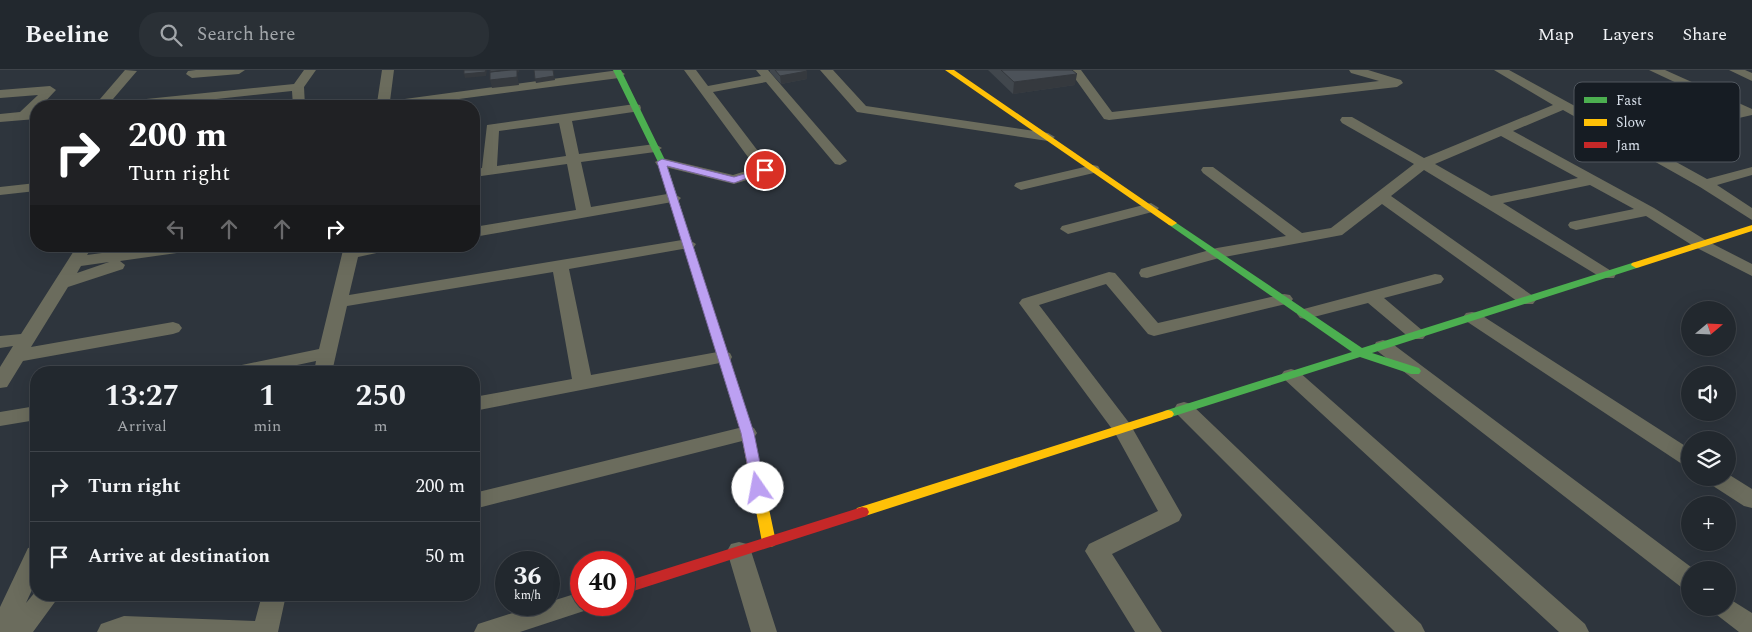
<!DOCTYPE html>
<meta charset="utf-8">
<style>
:root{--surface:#22282e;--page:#2a3036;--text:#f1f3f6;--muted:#a2a6aa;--line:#3f444a}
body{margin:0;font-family:Spectral,serif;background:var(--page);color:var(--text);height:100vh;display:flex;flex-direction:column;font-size:19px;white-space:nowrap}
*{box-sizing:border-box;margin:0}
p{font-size:16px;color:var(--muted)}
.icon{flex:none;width:28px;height:28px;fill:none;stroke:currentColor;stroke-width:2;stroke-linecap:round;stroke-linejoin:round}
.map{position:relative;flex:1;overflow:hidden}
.panel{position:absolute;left:30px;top:296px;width:450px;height:235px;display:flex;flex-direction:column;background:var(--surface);border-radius:20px;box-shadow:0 5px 20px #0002,0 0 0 1px var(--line)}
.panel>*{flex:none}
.hud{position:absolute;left:30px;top:30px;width:450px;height:152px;border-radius:20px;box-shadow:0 5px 20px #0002,0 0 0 1px var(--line);background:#202124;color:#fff;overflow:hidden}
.needle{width:32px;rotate:71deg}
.buttons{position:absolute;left:1681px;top:231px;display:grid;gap:10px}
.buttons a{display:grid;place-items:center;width:55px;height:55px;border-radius:50%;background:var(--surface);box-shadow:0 5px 20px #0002,0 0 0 1px var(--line);font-size:25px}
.speed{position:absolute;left:495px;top:481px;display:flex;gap:10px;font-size:25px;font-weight:700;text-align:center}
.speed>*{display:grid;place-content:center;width:65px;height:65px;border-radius:50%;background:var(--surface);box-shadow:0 5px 20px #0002,0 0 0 1px var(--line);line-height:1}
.speed small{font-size:12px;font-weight:400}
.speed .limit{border:8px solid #d22;background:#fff;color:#111}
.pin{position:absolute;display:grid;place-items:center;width:42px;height:42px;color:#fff;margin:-21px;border:2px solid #fff;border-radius:50%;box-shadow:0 1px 5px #0007}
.me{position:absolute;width:55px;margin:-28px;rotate:348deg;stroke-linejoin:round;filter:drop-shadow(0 0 4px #0008)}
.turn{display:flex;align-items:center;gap:18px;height:105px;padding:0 15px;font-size:22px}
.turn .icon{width:65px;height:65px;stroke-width:2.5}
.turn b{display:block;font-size:35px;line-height:42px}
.lanes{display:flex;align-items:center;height:48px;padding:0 15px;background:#0003;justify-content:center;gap:25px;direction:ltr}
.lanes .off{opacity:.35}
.eta{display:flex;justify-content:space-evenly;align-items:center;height:85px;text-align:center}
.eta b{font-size:30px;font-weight:700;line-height:35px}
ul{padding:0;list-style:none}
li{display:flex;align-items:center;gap:15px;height:70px;padding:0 15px;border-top:1px solid var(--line)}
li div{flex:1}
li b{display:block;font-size:19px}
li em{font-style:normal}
header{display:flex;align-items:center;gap:30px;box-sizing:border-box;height:70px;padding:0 25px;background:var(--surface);border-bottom:1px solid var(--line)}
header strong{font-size:24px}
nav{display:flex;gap:28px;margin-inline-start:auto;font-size:18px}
.search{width:350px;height:45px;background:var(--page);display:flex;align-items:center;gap:12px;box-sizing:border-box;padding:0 18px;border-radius:20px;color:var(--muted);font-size:19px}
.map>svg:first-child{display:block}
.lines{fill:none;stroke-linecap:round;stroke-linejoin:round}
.street{fill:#6b6c5d;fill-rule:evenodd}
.fast{fill:#4caf50;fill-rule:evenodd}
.slow{fill:#ffc107;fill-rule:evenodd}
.jam{fill:#c62828;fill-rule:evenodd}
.wall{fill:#41474d}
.shaded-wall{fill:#35393e}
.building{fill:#4c5259;stroke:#35393e}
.route{fill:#bca0f2;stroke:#7a689d}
.key{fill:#161c23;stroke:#50575f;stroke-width:1}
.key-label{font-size:14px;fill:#d9e1eb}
</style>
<header>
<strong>Beeline</strong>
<div class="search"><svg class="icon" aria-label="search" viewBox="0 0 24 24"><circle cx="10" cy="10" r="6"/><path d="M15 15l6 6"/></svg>Search here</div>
<nav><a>Map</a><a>Layers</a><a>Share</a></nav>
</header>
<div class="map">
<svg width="1752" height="562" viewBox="0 0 1752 562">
<rect width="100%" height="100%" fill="#2e353d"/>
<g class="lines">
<path class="street" d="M125,0L137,1L107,36H94Z
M196,0H245L239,4L192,8L186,4L188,1Z
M304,0H316L304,17L305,36H293L292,21L151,36H111L117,32L294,14Z
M382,0H394L390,31L619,0L625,4L619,8L406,36H373L377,33Z
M684,0H696L708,16L761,6L756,0H768L847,91L840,95L835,94L766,12L713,22L770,97L772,100L770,103L734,114L657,95L655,92L662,88L733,105L756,98Z
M820,0H833L866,36L1048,63L1055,67L1048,71L857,42Z
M1069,0H1081L1112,42L1379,11L1351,3L1349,0H1368L1401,10L1403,13L1397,17L1109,50L1104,49Z
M1494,0H1509L1628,65L1734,40L1649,0H1665L1752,39V45L1638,71L1707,109L1752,97V105L1717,115L1752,138V150L1700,117L1563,40L1513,61L1654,138L1707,171L1752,194V206L1695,177L1646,146L1576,160L1570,158L1568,155L1570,152L1634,139L1590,115L1503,133L1616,204L1614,208H1602L1424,100L1391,126L1533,226L1536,230L1533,234H1521L1382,134L1342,165L1219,188L1147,208L1141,207L1139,203L1141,199L1217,178L1286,166L1203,103L1201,100L1203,97H1213L1302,163L1331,158L1414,94L1342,53L1340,50L1342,47H1352L1424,88L1553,35ZM1501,66L1578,108L1491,126L1435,94Z
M1729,0H1745L1752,3V11Z
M50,16L56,20L41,36H36V49L0,52V44L20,42L38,25L0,28V20Z
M635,34L640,35L641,38L640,41L572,51L579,84L655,74L662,78L655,82L581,92L591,137L673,123L681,128L678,131L474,167V157L576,140L567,94L474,107V99L482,98L487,55ZM559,53L566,86L497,96L499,61Z
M1093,95L1098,96L1100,99L1098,102L1021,120L1014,116L1016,113Z
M36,113V121L0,125V117Z
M1151,133L1159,138L1156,141L1068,164L1060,159L1062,156Z
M688,169L696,174L694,177L569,199L591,305L723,281L730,283L732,287L730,291L474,341V327L572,309L553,202L347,236L332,302H314L316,291L264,302H227L230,298L237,296L319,279L344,176H397L395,179L358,187L349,225Z
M77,176H93L87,185L154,176H199L191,181L120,191L125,195L123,199L68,217L31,277L173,252L179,254L182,258L179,262L173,264L23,291L7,317L0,318V297L13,276L0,278V266L21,264ZM109,192L77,203L81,196Z
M1109,202L1115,203L1158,253L1284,224L1290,225L1293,229L1290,233L1154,266L1148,264L1106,214L1039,235L1130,354L1182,445L1179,451L1112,484L1162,562H1135L1085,481L1089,474L1158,441L1115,363L1019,233L1022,229Z
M1435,204L1441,205L1444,209L1441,213L1384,228L1423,261L1426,265L1423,269H1411L1368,233L1306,249L1300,248L1297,244L1300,240Z
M1472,242L1478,243L1690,379V397L1682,394L1466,251L1463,247L1466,243Z
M1383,270L1390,272L1695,500H1690V520L1681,517L1376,280L1374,276L1376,272Z
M1291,299L1298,301L1585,554L1589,562H1559L1284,309L1281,305L1284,301Z
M1184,332L1191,334L1421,554L1425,562H1395L1177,344L1174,339L1177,334Z
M36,336V350L0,356V342Z
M747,356L754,358L757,363L754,368L474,439V423Z
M1728,404L1752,419V438L1744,436L1710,414L1707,408H1728Z
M739,472L747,474L751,481L777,562H751L727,481L731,474Z
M36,476V511L26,533L36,521V525H60L33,562H0V537L28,478Z
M581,522V535H592L590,539L520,562H474L478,554L538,535H549V532Z
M262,525H286L278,562H97L101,554L124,546L255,551Z
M1728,528L1752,543V562H1739L1717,545L1714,538H1728Z"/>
<path class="fast" d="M613,0H621L666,92L744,334L742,337H734L732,334L658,92Z
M1172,150L1362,278L1632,193L1636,192L1641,195L1640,197L1372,283L1419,298L1421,301L1419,304H1411L1360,287L1168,348L1164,347L1162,344L1164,341L1352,282L1169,155L1167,153Z"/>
<path class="slow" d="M945,0H954L1177,153L1172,156L1169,155Z
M1752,155V161L1640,197L1636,198L1631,195L1632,193Z
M738,330L744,334L753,363L776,472L774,476L769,477L764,476L762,472L741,363L732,334Z
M1168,340L1172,341L1174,344L1172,347L862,447L857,446L855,442L857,438Z"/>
<path class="jam" d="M862,437L867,438L869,442L867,446L624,524V512Z"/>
</g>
<path class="wall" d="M770,0H806L807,1V9L781,14L770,2Z
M988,0H1072L1075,15L1013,24Z"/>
<path class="shaded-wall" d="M487,0L486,6L465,8L464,4Z
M505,0H519V2L517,3L519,15L492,18L490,10L491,6L490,2Z
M553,0L555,10L536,13L535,9Z
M807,1V9L781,14L780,6Z
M1077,4L1075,15L1013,24L1014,12Z"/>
<path class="building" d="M464,0H486L485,2L464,4Z
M490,0H505L490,2Z
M511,0H517V7L490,10V2Z
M534,0H553L554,6L535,9Z
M775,0H806L807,1L780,6Z
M1001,0H1072L1077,4L1014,12Z
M200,34L199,36H180Z"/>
<path class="route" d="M662,89L734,107L765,98L769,100L734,113L667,96L754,363L765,418L758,422L752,418L741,363L657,92Z"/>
<rect x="1574" y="12" width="166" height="80" rx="8" class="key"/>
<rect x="1584" y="27" width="23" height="6" fill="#4caf50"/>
<rect x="1584" y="49" width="23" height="7" fill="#ffc107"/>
<rect x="1584" y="72" width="23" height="6" fill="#c62828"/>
<g class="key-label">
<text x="1616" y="35">Fast</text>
<text x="1616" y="57">Slow</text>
<text x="1616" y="80">Jam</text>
</g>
</svg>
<div class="buttons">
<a><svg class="needle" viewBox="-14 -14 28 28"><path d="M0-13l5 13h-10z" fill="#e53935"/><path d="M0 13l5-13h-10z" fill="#a2a6aa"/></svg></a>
<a><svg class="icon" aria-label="sound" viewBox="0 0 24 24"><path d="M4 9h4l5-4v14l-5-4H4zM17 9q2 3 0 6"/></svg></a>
<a><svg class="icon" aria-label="layers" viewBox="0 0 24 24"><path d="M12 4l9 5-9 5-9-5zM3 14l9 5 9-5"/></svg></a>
<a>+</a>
<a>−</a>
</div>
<div class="speed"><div>36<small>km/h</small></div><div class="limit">40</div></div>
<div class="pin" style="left:765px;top:100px;background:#d93025"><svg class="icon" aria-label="arrive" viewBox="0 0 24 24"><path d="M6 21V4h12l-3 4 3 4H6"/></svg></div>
<svg class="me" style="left:758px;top:418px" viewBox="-20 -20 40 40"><circle r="19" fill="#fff"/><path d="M0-13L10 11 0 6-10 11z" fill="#bca0f2"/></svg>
<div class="hud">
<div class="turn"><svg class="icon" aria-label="right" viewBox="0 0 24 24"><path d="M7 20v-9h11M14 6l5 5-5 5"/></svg><div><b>200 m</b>Turn right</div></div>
<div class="lanes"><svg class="icon off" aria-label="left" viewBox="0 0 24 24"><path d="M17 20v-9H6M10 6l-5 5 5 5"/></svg><svg class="icon off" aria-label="ahead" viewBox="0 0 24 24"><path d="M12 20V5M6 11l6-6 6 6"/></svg><svg class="icon off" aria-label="ahead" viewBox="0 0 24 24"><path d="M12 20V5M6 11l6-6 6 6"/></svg><svg class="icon" aria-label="right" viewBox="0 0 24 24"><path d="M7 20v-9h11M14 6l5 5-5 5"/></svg></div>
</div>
<section class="panel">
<div class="eta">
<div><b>13:27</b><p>Arrival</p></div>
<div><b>1</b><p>min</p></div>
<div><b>250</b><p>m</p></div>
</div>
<ul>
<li><svg class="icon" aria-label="right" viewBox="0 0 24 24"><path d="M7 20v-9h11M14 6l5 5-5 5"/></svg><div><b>Turn right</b></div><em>200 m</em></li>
<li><svg class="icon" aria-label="arrive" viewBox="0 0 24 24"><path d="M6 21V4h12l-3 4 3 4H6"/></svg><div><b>Arrive at destination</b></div><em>50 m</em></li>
</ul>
</section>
</div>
